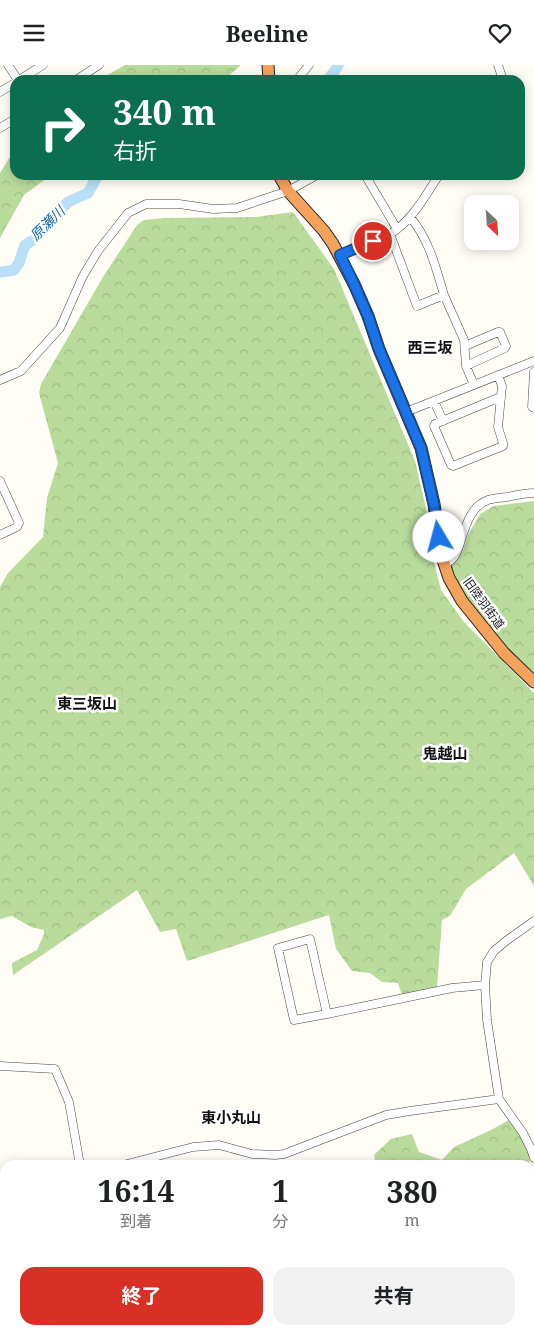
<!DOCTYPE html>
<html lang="ja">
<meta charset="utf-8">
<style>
:root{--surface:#fff;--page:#f2f2f2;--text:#202124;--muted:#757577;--accent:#d93025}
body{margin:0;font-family:"Noto Serif","Noto Sans JP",serif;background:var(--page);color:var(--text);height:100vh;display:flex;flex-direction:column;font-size:19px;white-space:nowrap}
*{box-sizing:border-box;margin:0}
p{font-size:16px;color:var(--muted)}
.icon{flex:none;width:28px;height:28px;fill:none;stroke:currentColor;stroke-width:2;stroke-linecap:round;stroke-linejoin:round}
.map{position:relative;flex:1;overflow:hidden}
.panel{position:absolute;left:0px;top:1095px;width:535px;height:175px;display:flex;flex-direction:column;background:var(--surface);border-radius:15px 15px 0 0;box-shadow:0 2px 12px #0003}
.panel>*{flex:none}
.top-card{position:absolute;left:10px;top:10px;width:515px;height:105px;border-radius:15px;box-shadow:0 2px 12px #0003;background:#0b6e4f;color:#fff;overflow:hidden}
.needle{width:32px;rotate:155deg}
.tools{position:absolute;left:464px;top:130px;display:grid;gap:10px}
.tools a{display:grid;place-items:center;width:55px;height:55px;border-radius:10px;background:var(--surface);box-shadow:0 2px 12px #0003;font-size:25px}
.pin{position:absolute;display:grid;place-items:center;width:42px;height:42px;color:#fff;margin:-21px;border:2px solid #fff;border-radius:50%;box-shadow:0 1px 5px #0007}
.me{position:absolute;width:55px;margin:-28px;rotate:352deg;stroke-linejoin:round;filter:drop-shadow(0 0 4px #0008)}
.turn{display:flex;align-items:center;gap:18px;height:105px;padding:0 20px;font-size:22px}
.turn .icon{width:65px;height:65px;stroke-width:2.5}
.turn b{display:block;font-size:35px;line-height:42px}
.eta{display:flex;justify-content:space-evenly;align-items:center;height:85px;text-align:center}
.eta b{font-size:30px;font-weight:700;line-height:35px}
.primary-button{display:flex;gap:10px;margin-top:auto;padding:10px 20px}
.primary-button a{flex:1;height:58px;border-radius:15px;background:var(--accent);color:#fff;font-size:20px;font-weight:700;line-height:58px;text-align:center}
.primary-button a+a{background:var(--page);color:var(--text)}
header{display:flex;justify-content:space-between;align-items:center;height:65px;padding:0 20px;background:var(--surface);font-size:22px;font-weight:700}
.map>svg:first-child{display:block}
.farmland{fill:url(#farmland-furrows)}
.forest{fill:url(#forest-crowns)}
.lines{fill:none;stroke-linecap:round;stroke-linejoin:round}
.stream{stroke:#3f96cf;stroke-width:2}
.river{stroke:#b9e0f7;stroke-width:11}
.minor-casing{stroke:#444;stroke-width:9}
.highway-casing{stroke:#222;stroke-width:13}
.minor{stroke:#fff;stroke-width:8}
.highway{stroke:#f5a25d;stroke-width:11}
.route-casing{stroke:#114b97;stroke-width:12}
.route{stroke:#1a73e8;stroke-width:9}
.labels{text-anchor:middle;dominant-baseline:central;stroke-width:5;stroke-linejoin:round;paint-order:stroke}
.street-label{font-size:12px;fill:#111;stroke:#fff}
.water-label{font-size:14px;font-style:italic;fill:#1768a6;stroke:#fff}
.quarter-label{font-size:15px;font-weight:bold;fill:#111;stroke:#fff}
</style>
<header><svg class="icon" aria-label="menu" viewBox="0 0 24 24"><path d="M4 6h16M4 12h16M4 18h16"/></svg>Beeline<svg class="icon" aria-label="heart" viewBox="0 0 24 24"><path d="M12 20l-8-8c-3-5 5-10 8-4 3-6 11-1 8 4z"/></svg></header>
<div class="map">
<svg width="534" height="1270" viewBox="0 0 534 1270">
<defs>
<pattern id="farmland-furrows" width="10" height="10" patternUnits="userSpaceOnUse" patternTransform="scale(1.25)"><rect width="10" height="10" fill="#f6f3d4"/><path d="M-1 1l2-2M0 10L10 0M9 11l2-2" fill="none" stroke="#d2cfb5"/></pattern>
<pattern id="forest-crowns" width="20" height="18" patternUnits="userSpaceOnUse" patternTransform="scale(1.25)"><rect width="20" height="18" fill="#b9dc9c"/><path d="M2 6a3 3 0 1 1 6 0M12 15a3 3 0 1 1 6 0" fill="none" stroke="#9ebc85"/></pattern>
</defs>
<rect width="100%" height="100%" fill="#fffdf5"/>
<path class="farmland" d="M0,1206H5V1265H376L417,1270H0Z"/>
<path class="forest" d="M125,0H241L224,15H99Z
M15,84V110H51L24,130L0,173V108Z
M293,147L334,204L415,396L428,452L433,494L441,525L464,557L534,628V821L514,788L466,824L450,851L442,855L437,922L402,930L398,918L382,917L370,908L352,906L336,884L329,850L187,896L176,864L160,867L137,825L13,910L12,898L37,885L44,869V865L31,862L12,851L0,854V522L8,508L43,472L47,433L58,398L39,328L41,319L103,212L137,160L144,155L165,153L256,152Z
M534,436V612L517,597L467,535L451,501L463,486L469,468L480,449L494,441Z
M511,1054L530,1089L529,1100H376L374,1090L391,1074L412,1069L419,1087L442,1095L454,1082L491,1065Z"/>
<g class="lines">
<path class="stream" d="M0,1208H5
M436,1265L449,1269L487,1265
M490,1265L504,1270"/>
<path class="river" d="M328,15L338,1V0
M0,207L8,206L14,205L19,198L25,180L35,174L42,163L47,160L68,137L88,128L98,110"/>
<g class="minor-casing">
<path id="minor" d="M8,0L18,15
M498,0L503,15
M19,15L43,0
M76,15L99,0
M297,15L309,0
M0,27L15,18
M0,63L15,54
M365,110L397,164
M390,169L417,241L444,230C436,203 429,174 410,152
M340,190C356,183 374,178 390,169C412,156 425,131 439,110
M444,230L464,275L466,301L474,320
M465,281L498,267H500L506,281L505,283L466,301
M534,307L532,342L534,343
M498,310L502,321L498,362L503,378V381L453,401L451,400L434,361L435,359L498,333H501
M0,315L21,306L60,263L83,211L98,186L128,148L146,139H179L213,144L237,143L288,126L317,110
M434,336L443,356
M406,347L534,296
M0,416L19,458L17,462L0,470
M444,500C456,493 457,488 461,475C466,460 471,441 488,435C494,433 501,433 507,432C516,430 525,428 534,428
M534,856L506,876L494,886L487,897L485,920L487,955L499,1034L523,1068L531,1084L534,1093
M310,874L327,949L294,955L278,883Z
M327,949L452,923L485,920
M0,1001L55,1004L69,1037L80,1100
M123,1100L193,1082L219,1080L252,1089L275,1090L284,1089L386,1050L410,1046L499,1034
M194,1270V1265"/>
</g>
<g class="highway-casing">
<path id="highway" d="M268,0L269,15
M279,110L288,126L324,166L333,179L354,219L368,251L379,284L421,383L434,439L441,489L449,513L462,536L504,588L534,617
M0,1193H5
M530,1245L534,1246"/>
</g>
<use href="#minor" class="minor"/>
<use href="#highway" class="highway"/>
</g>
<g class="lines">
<g class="route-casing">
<path id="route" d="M373,176L340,190L354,219L368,251L379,284L421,383L434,440L439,472"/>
</g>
<use href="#route" class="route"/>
</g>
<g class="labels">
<g class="street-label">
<text transform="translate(484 538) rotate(54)">旧陸羽街道</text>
</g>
<g class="water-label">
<text transform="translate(47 158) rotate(-45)">原瀬川</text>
</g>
<g class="quarter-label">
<text x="430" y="282">西三坂</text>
<text x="87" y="638">東三坂山</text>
<text x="445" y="688">鬼越山</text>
<text x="231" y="1052">東小丸山</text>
</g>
</g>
</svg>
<div class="tools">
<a><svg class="needle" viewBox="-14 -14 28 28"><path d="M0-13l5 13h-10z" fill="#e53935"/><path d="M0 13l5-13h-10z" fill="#757577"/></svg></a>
</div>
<div class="pin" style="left:373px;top:176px;background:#d93025"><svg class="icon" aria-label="arrive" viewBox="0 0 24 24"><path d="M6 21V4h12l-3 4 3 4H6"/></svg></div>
<svg class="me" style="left:439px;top:472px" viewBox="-20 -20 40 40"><circle r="19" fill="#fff"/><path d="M0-13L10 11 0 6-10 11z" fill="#1a73e8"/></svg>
<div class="top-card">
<div class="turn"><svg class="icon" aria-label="right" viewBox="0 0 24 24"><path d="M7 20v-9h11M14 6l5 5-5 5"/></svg><div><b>340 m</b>右折</div></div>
</div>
<section class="panel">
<div class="eta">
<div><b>16:14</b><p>到着</p></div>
<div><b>1</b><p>分</p></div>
<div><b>380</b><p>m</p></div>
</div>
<div class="primary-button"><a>終了</a><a>共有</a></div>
</section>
</div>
